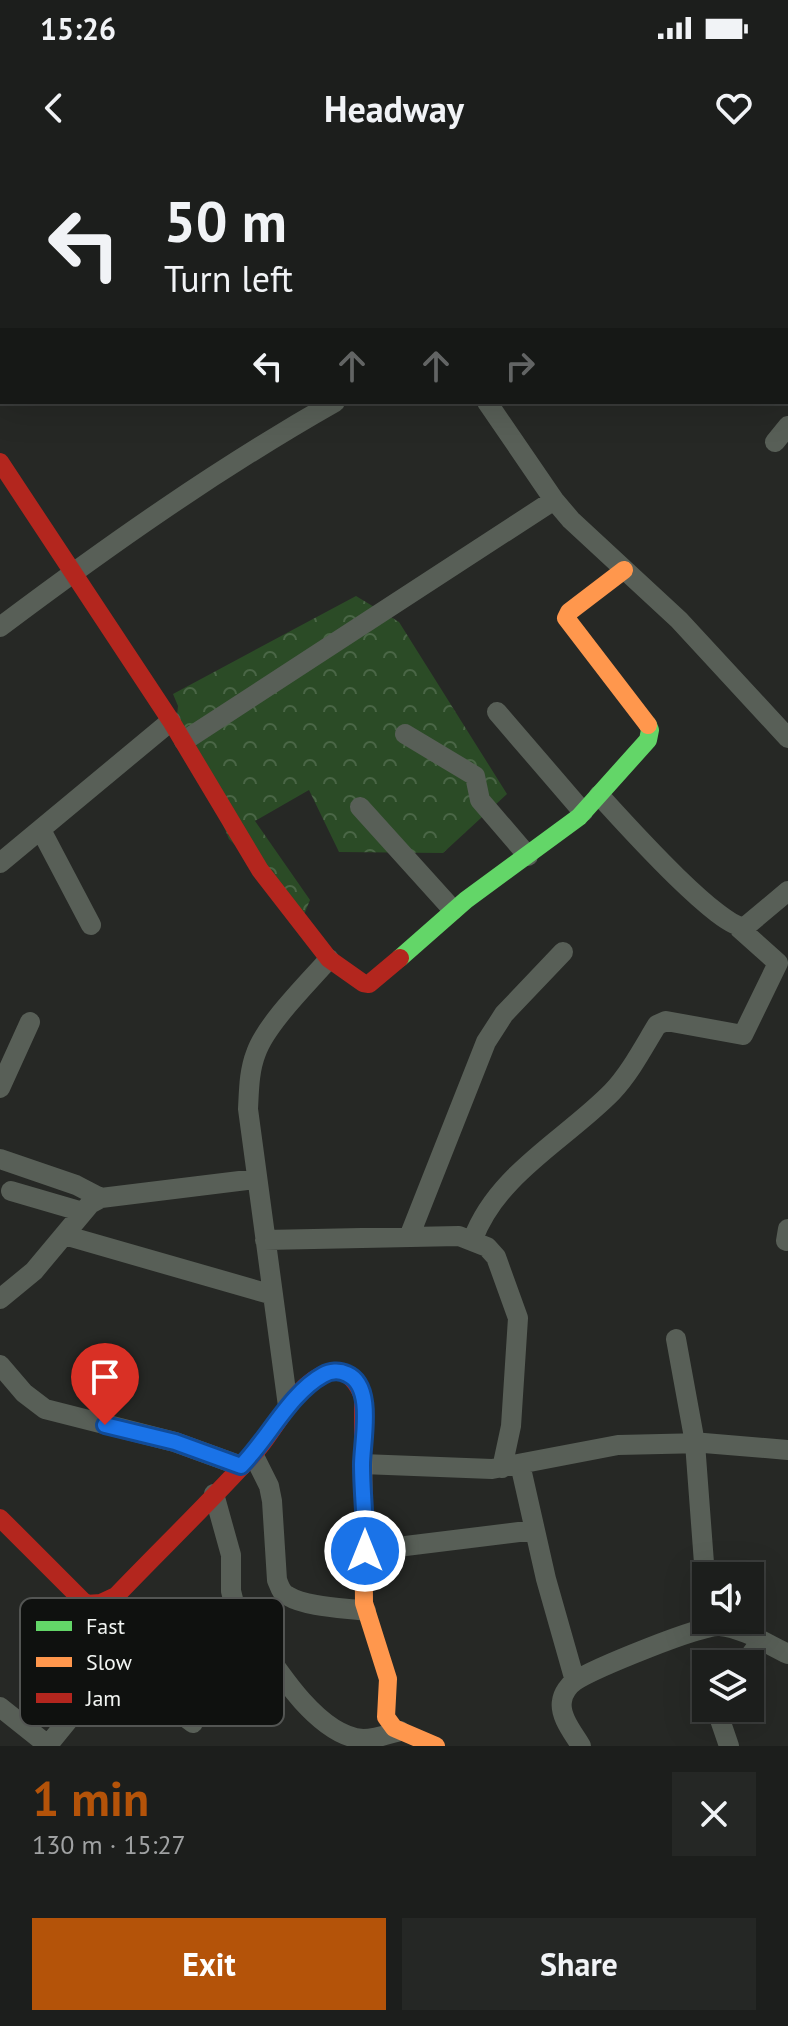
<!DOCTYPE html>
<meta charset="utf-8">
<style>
:root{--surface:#1c1e1c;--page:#252725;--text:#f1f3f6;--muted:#a0a2a3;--line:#3a3c3b;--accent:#b45309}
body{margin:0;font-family:"PT Sans",sans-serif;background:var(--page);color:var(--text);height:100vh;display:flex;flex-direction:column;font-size:30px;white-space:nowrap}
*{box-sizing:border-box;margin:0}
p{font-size:26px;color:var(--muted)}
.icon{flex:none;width:44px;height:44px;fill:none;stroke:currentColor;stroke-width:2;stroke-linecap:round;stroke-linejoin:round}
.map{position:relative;height:1586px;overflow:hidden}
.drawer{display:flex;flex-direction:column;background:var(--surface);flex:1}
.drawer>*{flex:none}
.hud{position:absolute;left:0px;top:0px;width:788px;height:244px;box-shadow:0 8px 32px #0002,0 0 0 2px var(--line);background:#1c1e1c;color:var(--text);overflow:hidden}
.fabs{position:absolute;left:692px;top:1402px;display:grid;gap:16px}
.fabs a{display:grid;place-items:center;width:72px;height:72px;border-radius:0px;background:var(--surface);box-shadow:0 8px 32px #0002,0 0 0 2px var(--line);font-size:40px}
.pin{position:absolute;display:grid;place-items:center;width:68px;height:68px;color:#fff;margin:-82px -34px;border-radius:50% 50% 50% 0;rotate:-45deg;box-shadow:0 0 8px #0007}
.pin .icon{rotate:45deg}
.me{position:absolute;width:88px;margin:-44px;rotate:0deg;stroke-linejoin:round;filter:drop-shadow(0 0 6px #0008)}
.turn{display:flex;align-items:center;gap:28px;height:168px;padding:0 32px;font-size:36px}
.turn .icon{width:104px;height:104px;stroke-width:2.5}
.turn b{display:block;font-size:56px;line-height:68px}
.lanes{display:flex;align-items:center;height:76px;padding:0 32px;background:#0003;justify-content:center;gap:40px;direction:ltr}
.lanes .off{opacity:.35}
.round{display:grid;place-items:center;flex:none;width:84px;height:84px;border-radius:0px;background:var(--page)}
.summary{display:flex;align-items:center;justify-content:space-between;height:136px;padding:0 32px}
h1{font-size:48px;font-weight:600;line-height:60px;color:var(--accent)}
.primary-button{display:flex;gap:16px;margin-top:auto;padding:16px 32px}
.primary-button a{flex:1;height:92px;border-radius:0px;background:var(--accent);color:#fff;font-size:32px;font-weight:600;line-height:92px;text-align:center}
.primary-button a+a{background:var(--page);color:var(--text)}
.status{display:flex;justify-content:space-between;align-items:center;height:56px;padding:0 40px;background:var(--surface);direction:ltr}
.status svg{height:22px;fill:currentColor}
header{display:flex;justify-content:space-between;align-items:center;height:104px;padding:0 32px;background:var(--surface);font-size:36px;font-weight:600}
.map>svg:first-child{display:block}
.park{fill:url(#park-crowns)}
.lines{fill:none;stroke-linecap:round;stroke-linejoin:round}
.street{stroke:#585f57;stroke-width:20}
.fast{stroke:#63d668;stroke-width:18}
.slow{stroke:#ff974d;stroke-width:18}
.jam{stroke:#b3261e;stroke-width:18}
.route-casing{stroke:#114b97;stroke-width:20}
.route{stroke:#1a73e8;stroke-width:14}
.key{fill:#0f110f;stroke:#535553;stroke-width:2}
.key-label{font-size:22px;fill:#f2f5f2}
</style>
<div class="status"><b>15:26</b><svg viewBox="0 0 49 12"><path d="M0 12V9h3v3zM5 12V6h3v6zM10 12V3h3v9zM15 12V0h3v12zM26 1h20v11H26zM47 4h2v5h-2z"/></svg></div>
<header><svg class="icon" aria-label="back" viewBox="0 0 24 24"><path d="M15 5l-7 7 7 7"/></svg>Headway<svg class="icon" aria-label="heart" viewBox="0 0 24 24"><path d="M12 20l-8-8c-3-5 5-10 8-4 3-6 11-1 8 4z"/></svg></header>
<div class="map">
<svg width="788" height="1586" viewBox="0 0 788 1586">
<defs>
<pattern id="park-crowns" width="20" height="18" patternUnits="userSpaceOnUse" patternTransform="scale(2)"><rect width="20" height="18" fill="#2b4b26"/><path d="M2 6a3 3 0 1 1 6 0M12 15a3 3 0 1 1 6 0" fill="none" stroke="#4a6646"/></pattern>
</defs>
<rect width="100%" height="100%" fill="#262825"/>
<path class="park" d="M356,436L399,462L507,634L443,693L339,692L309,630L255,661L310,740L301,762L260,710L229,679L177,555L178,546L173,534Z"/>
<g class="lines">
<path class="street" d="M248,0L249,2
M419,0L421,2
M285,2L288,0
M542,2L544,0
M786,153L788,150
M0,180L2,179
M786,231L788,232
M487,242L554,340L571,360L679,460L788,578
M775,282L788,266
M0,467C108,386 217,309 335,242
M497,552L583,652
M405,574L475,616L480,640L528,696
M184,581L554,340
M599,635C621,659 719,769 745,767L788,731
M360,647L453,750
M41,670L91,765
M0,703L171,561
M0,928L30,862
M0,999L76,1025L101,1038
M11,1031L83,1052
M64,1075L273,1135
M409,1077L486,882L504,854L563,792
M473,1079C497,1014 565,980 612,932C630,913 643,888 657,865L666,861L743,875L778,803L739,768
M265,1080L459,1076L487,1087L496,1097L518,1158L511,1266L502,1308
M786,1081L788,1069
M0,1139L34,1111L90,1044L101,1038L256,1019
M676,1179L695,1283L704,1403L702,1468
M0,1205L24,1233L45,1249L175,1282L241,1306
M288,1246L248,949C249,930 249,911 256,893C266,864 308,823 329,799
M253,1294L269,1326L272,1341L277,1420C280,1427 281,1433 288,1436C306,1447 345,1448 366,1451
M362,1304L492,1309L618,1285L704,1283L788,1290
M520,1304L546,1419L575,1521
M214,1334L231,1395V1431L235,1447C263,1486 311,1576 363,1579C375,1579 389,1574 400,1571
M365,1391L535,1370
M86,1444L114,1504L193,1563
M744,1504L761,1481
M0,1547L49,1586
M716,1548L729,1586
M48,1585L114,1504
M581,1586C574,1574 559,1556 562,1541C563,1533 569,1525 575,1521C593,1509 702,1464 720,1466C743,1468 767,1484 788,1494"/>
<path class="fast" d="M400,798L466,740L579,657L648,580L650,570L648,565"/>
<path class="slow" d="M624,410L569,452L566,458L648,565
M363,1293L364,1443L388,1519L386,1557L394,1568L436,1586"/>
<path class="jam" d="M0,302L171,561L260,710L329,799L363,823L369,824L400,798
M0,1358L86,1444L101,1443L116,1436C163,1387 212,1340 257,1290C278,1266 295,1224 327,1213C345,1206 357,1222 363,1237V1293"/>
</g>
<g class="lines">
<g class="route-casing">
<path id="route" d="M105,1265L175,1282L241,1306C268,1279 290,1233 323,1215C330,1211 339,1210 347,1214C375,1226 362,1281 362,1305C362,1334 366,1362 365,1391"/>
</g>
<use href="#route" class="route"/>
</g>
<rect x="20" y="1438" width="264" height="128" rx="12" class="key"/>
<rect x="36" y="1461" width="36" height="10" fill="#63d668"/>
<rect x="36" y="1497" width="36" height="10" fill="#ff974d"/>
<rect x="36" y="1533" width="36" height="10" fill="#b3261e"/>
<g class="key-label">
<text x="86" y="1474">Fast</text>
<text x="86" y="1510">Slow</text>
<text x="86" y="1546">Jam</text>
</g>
</svg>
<div class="fabs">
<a><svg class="icon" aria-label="sound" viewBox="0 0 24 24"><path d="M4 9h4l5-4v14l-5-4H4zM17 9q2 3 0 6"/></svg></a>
<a><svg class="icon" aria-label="layers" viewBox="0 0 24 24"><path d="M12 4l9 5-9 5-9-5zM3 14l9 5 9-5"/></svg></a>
</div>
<div class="pin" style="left:105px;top:1265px;background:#d93025"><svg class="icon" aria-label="arrive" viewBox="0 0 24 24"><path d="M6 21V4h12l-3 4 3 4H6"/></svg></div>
<svg class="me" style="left:365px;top:1391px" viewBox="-20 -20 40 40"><circle r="17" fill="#1a73e8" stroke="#fff" stroke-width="3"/><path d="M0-11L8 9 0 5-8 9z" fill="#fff"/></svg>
<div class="hud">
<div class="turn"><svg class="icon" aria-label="left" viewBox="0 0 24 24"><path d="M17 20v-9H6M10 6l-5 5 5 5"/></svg><div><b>50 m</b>Turn left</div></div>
<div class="lanes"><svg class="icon" aria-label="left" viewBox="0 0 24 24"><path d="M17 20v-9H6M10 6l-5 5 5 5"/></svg><svg class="icon off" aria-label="ahead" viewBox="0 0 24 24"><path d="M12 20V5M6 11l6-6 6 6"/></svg><svg class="icon off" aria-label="ahead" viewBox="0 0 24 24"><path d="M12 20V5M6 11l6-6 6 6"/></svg><svg class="icon off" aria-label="right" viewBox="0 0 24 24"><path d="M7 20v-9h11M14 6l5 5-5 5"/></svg></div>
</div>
</div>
<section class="drawer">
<div class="summary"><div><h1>1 min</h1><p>130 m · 15:27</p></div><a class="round"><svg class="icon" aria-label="close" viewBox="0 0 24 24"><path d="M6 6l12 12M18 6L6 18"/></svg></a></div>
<div class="primary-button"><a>Exit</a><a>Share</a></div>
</section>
